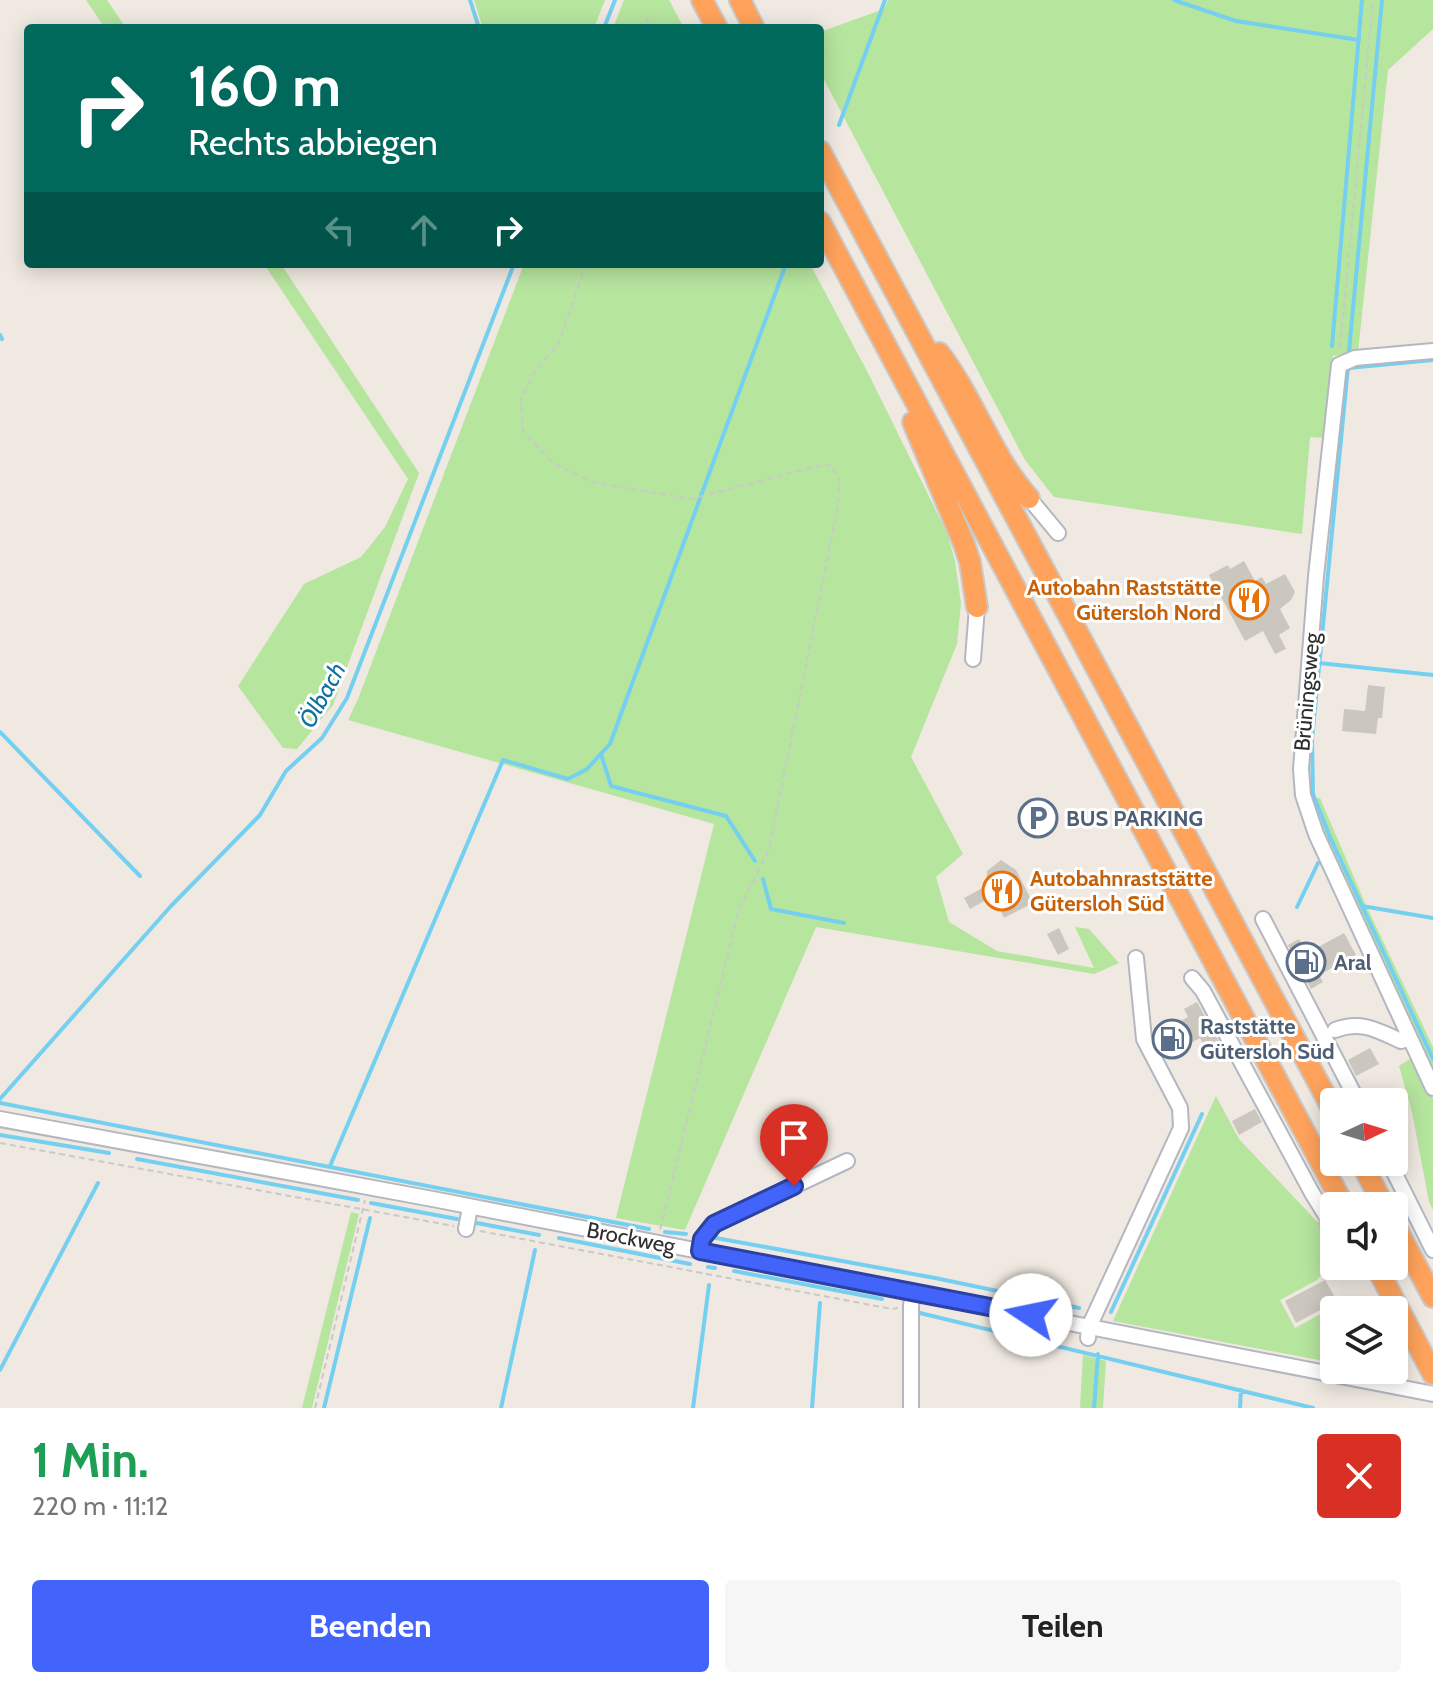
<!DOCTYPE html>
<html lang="de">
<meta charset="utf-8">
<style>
:root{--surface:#fff;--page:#f6f6f6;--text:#222;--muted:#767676;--accent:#4264fb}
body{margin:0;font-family:Cabin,sans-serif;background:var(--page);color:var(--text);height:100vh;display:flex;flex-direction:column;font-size:30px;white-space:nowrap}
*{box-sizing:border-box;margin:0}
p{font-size:26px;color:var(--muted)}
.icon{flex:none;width:44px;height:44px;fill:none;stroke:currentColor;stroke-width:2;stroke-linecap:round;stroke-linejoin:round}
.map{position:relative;height:1408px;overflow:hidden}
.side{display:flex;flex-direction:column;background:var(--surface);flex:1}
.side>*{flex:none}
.banner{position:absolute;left:24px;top:24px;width:800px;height:244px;border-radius:8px;box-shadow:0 4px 20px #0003;background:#00695c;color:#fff;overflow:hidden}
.needle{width:52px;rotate:86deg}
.fabs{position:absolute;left:1320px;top:1088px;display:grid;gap:16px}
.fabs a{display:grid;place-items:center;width:88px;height:88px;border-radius:8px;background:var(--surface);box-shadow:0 4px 20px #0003;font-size:40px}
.pin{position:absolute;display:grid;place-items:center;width:68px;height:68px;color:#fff;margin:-82px -34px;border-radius:50% 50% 50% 0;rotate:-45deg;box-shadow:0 0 8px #0007}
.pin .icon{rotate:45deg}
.me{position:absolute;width:88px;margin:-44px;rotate:281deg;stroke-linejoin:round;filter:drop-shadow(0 0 6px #0008)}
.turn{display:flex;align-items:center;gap:28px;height:168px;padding:0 32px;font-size:36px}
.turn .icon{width:104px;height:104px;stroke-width:2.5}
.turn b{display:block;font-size:56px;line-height:68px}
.lanes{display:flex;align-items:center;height:76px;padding:0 32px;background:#0003;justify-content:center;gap:40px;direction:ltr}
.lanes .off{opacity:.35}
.round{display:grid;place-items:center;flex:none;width:84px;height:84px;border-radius:8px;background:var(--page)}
.headline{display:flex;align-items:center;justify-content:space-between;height:136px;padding:0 32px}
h1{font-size:48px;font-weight:800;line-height:60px;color:#1e9e55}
.button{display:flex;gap:16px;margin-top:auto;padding:16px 32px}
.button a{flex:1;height:92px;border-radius:8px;background:var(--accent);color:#fff;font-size:32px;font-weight:800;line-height:92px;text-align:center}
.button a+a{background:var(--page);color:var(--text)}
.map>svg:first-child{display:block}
.green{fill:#b6e59e}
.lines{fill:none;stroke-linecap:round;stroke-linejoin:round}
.stream{stroke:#75cff0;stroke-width:4}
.building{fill:#cbc7bf}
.minor-casing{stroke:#b4b7c1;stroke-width:18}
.highway-casing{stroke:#c9c9c9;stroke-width:24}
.path{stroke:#c9c9c9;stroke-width:2;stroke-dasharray:6 4;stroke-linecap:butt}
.minor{stroke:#fff;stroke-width:14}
.highway{stroke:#ffa35c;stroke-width:20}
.route-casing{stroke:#2b41a3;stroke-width:20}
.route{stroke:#4264fb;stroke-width:14}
.labels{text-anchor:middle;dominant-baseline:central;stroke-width:6;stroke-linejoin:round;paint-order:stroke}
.food-label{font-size:22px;font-weight:bold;fill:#c56008;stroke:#fff;text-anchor:end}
.street-label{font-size:22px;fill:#2e2e2e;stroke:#fff}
.service-label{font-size:22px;font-weight:bold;fill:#4e5e75;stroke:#fff;text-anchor:start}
.water-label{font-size:24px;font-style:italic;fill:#0d6fa3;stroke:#fff}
</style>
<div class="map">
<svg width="1433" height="1408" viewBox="0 0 1433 1408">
<rect width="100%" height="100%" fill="#efe9e1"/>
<path class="green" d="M86,0H107L126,28H105Z
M474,0H605L594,28H483Z
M624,0H669L684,28H613Z
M888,0H1433V29L1388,70L1358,352L1333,356L1325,438L1310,437L1302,534L1054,497L1025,460L820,72V32L884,9Z
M264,264H281L419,473L333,705L297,749L283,748L238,686L304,584L361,557L385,527L408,479Z
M524,264H810L868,373L947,533L955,561L961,603L957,644L911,757L963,854L936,877L949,922L997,951L1094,968L1075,927L1089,929L1119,963L1094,974L816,927L685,1230L616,1218L714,824L348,720L358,699Z
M1309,798H1320L1365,903L1433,1047V1073L1349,897Z
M1413,1057L1433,1099V1210L1429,1202L1412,1112L1399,1066Z
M1216,1096L1239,1139L1326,1231L1334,1259L1317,1280L1280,1300L1295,1328L1326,1311L1334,1320V1363L1113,1321Z
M351,1212L359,1214L312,1408H302Z
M1083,1355L1106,1361L1103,1408H1080Z"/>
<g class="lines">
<path class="stream" d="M470,0L479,28
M1174,0L1236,21L1359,40
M604,28L615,0
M839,125L885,0
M0,335L2,339
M1332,346L1362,0
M1349,351L1382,0
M1348,368L1433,360
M1319,663L1433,675
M0,732L140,876
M601,754L611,786L726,816L755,861
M1330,837L1433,1059
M1328,841L1330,837L1313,794L1312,739L1348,367
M763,879L771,909L844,923
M1362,906L1433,918
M1297,907L1318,863
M0,1099L171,906L260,815L286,771L322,738L347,698L514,264
M0,1103L649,1229
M0,1135L109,1153
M137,1159L358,1200
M330,1166L503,760L568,779L587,769L610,744L786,264
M371,1203L457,1219
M477,1223L539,1235
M665,1232L686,1234
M559,1238L690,1264
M716,1238L935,1278L1079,1308
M708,1267L715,1268
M734,1271L882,1299
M1111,1312L1202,1114
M920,1313L1313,1408
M0,1370L98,1183
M324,1408L370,1218
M501,1408L535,1250
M693,1408L709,1285
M812,1408L820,1303
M1094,1408L1098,1354
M1240,1408L1241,1390"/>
</g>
<path class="building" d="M1244,561L1255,581L1262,577L1266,584L1285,574L1295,592L1291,600L1280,609L1290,628L1279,635L1286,649L1275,654L1263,631L1245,641L1209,575L1228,565L1230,569Z
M1368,685L1385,687L1382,718H1378L1376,734L1342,731L1344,709L1365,711Z
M1001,860L1016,870L1033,903L1004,918L993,896L970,909L964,898L986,886L987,871Z
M1059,928L1069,949L1058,955L1047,934Z
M1344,933L1356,955L1319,975L1323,982L1311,989L1288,945L1299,939L1307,953Z
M1197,1002L1221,1045L1208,1053L1200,1038L1165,1057L1154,1035L1188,1017L1184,1009Z
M1370,1048L1379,1064L1356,1076L1348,1060Z
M1255,1109L1262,1122L1239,1135L1232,1121Z
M1325,1280L1337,1301L1296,1323L1285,1301Z"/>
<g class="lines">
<g class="minor-casing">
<path id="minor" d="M1433,351L1355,358L1339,365L1316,576L1301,769L1303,795L1316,834L1433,1088
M1029,498L1058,533
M973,659L977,607
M1263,919L1358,1102
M1192,978L1203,991L1312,1193L1330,1222
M1335,1030C1360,1020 1377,1030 1401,1041L1410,1038
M0,1119L438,1200L1433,1394
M1389,1162L1433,1250
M466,1229L470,1207
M700,1251L702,1239L714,1224L847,1161
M1088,1338L1089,1327L1181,1128L1180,1108L1144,1039L1136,958
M911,1408V1306L913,1292"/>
</g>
<g class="highway-casing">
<path id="highway" d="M702,0L717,28
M740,0L754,28
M820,151L1334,1112
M820,222L1344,1206
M939,353C974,398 991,456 1029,498
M913,422L964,544L970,562L977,607
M1361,1162L1384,1206
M1330,1222L1334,1228
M1394,1224L1433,1297
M1376,1266L1433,1374"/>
</g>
<path class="path" d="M647,17L648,28
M586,264L558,345L535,371L521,399L523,431L552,462L591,482L692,499L813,467L831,465L839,479L838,506L769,849L739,909L660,1230
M1340,348L1373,0
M0,1143L454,1226
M480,1231L892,1309L898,1308
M315,1408L365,1200"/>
<use href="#minor" class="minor"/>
<use href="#highway" class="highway"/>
</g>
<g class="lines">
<g class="route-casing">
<path id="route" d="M794,1186L714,1224L702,1239L700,1251L1031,1315"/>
</g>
<use href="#route" class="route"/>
</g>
<defs>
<g id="restaurant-ring" transform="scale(2)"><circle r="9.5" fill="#fff" stroke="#e8710a" stroke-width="1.5"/><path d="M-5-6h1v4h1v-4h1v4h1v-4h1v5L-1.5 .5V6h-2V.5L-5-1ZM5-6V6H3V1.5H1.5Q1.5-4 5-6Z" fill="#e8710a"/></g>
<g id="parking-ring" transform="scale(2)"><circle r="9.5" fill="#fff" stroke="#5c6f8a" stroke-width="1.5"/><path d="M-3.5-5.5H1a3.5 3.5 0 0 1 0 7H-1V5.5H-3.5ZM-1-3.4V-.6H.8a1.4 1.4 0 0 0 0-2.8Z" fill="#5c6f8a"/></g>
<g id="fuel-ring" transform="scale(2)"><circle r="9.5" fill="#fff" stroke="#5c6f8a" stroke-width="1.5"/><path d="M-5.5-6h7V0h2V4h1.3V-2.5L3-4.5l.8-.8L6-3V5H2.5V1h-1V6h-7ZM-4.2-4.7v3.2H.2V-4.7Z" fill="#5c6f8a"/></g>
</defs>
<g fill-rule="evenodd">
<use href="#restaurant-ring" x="1249" y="600"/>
<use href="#parking-ring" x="1038" y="818"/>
<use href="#restaurant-ring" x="1002" y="891"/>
<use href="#fuel-ring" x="1306" y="962"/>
<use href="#fuel-ring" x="1172" y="1039"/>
</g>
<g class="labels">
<g class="food-label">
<text x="1221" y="587">Autobahn Raststätte<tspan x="1221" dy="25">Gütersloh Nord</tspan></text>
<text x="1030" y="878" text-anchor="start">Autobahnraststätte<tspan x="1030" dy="25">Gütersloh Süd</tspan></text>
</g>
<g class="street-label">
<text transform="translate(1307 692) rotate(-85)">Brüningsweg</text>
<text transform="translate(631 1238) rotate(11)">Brockweg</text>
</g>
<g class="service-label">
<text x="1066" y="818">BUS PARKING</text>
<text x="1334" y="962">Aral</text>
<text x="1200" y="1026">Raststätte<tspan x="1200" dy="25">Gütersloh Süd</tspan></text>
</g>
<g class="water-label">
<text transform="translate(322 695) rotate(-61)">Ölbach</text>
</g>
</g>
</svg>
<div class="fabs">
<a><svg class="needle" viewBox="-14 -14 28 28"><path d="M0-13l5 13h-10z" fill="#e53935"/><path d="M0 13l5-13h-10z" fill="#767676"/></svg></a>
<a><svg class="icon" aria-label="sound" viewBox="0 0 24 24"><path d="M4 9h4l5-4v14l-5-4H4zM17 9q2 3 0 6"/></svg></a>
<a><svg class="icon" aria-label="layers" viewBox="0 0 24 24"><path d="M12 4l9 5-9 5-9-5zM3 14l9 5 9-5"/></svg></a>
</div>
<div class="pin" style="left:794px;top:1186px;background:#d93025"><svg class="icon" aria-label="arrive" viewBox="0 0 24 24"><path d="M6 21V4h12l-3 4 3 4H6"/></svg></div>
<svg class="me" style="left:1031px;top:1315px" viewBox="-20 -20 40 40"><circle r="19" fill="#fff"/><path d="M0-13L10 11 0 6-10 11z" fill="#4264fb"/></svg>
<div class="banner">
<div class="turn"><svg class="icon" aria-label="right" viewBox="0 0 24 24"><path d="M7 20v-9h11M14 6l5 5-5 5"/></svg><div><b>160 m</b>Rechts abbiegen</div></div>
<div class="lanes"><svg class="icon off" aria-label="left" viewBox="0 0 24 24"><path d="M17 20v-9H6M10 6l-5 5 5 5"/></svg><svg class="icon off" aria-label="ahead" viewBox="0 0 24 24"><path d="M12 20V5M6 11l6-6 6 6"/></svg><svg class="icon" aria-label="right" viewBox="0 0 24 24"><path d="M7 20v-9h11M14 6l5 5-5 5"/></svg></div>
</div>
</div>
<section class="side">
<div class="headline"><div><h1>1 Min.</h1><p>220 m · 11:12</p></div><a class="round" style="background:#d93025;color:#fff"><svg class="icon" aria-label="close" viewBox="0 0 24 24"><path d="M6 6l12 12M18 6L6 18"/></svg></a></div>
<div class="button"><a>Beenden</a><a>Teilen</a></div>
</section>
